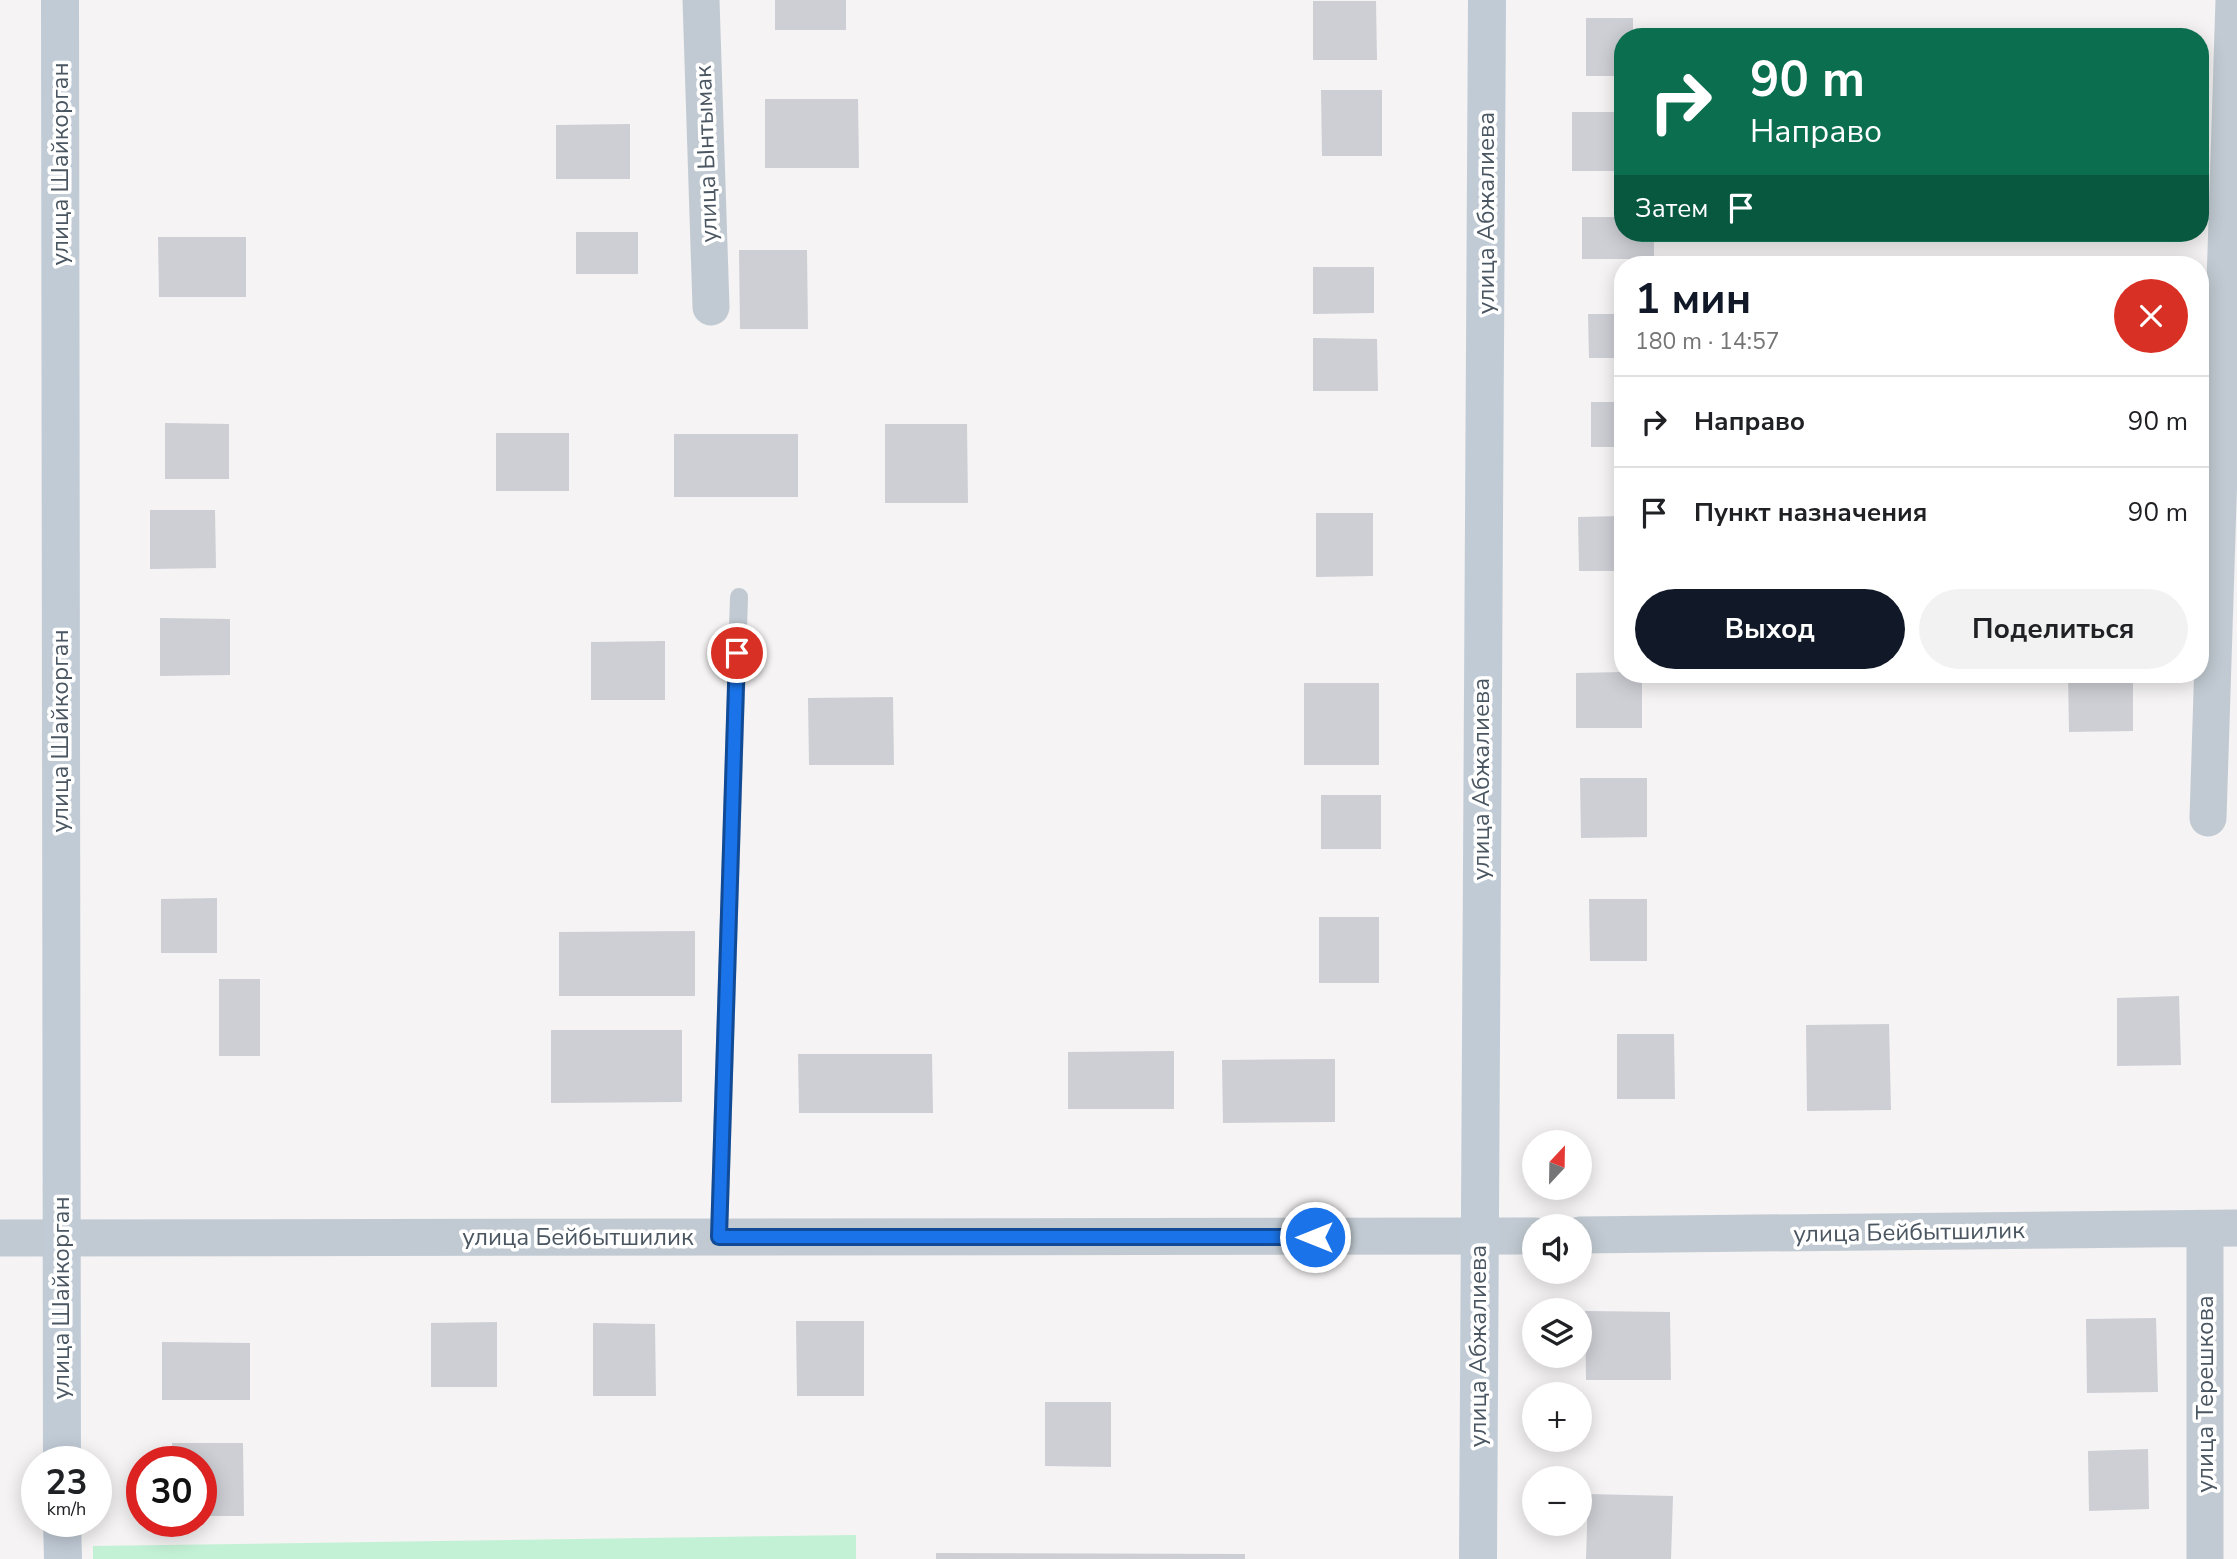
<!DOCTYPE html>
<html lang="ru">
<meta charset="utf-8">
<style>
:root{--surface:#fff;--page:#f2f2f2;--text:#202124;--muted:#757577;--line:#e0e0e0;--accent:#111827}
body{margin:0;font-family:"Nunito Sans",sans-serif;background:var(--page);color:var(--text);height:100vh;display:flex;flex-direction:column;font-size:26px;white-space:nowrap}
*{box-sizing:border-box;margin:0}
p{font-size:23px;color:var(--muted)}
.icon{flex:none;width:38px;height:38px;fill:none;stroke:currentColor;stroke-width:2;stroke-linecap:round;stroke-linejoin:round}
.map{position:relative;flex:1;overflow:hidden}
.side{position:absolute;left:1614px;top:256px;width:595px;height:427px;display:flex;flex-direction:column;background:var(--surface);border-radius:28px;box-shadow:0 4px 18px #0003}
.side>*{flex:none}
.banner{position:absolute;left:1614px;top:28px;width:595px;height:214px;border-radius:28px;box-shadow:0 4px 18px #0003;background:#0b6e4f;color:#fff;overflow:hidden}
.needle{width:46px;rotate:22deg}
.controls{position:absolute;left:1522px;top:1130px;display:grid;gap:14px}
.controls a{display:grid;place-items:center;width:70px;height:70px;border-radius:50%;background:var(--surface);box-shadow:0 4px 18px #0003;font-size:35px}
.speed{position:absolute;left:21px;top:1446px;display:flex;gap:14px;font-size:35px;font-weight:700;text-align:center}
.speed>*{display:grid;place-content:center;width:91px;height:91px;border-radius:50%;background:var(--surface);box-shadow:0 4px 18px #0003;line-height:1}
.speed small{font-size:18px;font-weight:400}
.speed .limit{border:10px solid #d22;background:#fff;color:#111}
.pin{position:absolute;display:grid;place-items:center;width:60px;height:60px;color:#fff;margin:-30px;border:4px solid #fff;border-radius:50%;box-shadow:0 2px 7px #0007}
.me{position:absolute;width:77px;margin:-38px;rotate:270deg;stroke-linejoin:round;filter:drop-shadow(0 0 5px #0008)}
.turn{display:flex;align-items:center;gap:24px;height:147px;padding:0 21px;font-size:32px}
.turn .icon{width:91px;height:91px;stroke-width:2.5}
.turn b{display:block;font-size:49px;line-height:60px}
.then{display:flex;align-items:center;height:66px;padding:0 21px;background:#0003;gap:14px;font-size:26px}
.round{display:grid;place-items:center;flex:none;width:74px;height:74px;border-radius:37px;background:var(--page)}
.summary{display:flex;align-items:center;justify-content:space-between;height:119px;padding:0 21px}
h1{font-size:42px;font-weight:700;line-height:52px;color:var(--accent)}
.action{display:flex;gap:14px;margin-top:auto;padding:14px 21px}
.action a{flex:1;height:80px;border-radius:42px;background:var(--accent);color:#fff;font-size:28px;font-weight:700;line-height:80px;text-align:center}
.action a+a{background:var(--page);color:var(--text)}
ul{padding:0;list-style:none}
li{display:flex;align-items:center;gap:21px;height:91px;padding:0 21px;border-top:2px solid var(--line)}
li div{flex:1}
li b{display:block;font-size:26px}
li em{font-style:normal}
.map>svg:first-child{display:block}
.green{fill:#c3f1d5}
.building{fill:#cdcfd5}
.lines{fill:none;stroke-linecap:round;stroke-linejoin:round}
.lane{stroke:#c1cad2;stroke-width:18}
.street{stroke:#c1cad2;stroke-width:37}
.secondary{stroke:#c1cbd6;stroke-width:38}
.route-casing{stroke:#114b97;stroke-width:18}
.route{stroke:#1a73e8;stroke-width:12}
.labels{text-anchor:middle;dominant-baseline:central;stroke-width:7;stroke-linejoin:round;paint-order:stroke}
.street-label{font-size:24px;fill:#4a5661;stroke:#fff}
</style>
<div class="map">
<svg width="2237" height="1559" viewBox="0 0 2237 1559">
<rect width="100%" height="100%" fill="#f5f3f3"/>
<path class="green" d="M856,1535V1559H93V1546Z"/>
<path class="building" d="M775,0H846V30H775Z
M1313,1H1376L1377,60H1313Z
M1586,18H1633V37H1622V76H1586Z
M2149,32V37H2077V34Z
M1321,90H1382V156H1322Z
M765,99H858L859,168H765Z
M1572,112H1617V171H1572Z
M630,124V179H556V125Z
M1582,217H1622V233H1654V259H1582Z
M576,232H638V274H576Z
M158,237H246V297H159Z
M739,250H807L808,329H740Z
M1313,267H1374V313L1313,314Z
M1588,314H1622V358H1589Z
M1313,338L1377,339L1378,391H1313Z
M1591,402H1622V447H1591Z
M165,423L229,424V479H165Z
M885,424H967L968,503H885Z
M496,433H569V491H496Z
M674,434H798V497H674Z
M150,510H215L216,568L150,569Z
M1316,513H1373V576L1316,577Z
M1622,516V571H1579L1578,517Z
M160,618L230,619V675L160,676Z
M665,641V700H591V642Z
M1622,672L1642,674V728H1576V673Z
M2068,674H2133V731L2069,732Z
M1304,683H1379V765H1304Z
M893,697L894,765H809L808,698Z
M1580,778H1647V837L1581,838Z
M1321,795H1381V849H1321Z
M217,898V953H161V899Z
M1589,899H1647V961H1590Z
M1319,917H1379V983H1319Z
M695,931V996H559V932Z
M219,979H260V1056H219Z
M2179,996L2181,1065L2117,1066V998Z
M1889,1024L1891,1110L1807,1111L1806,1025Z
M551,1030H682V1102L551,1103Z
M1617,1034H1674L1675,1099H1617Z
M1174,1051V1109H1068V1052Z
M798,1054H932L933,1113H799Z
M1335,1059V1122L1223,1123L1222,1060Z
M1585,1311L1670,1312L1671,1380H1586Z
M2156,1318L2158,1392L2087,1393L2086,1319Z
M796,1321H864V1396H797Z
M497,1322V1387H431V1323Z
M593,1323L655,1324L656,1396H593Z
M162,1342L250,1343V1400H162Z
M1045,1402H1111V1467L1045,1466Z
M172,1443H243L244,1516H201V1461H173Z
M2148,1449L2149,1509L2089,1511L2088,1451Z
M1588,1494L1673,1496L1671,1559H1586Z
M936,1553L1245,1554V1559H936Z"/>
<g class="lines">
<path class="lane" d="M719,1237L739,597"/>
<path class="street" d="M701,0L711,307
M2208,818L2234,0
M1580,1235L2237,1228
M0,1238L1535,1236
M2205,1559V1229"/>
<path class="secondary" d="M60,0L62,1461
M62,1521L63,1559
M1478,1559L1487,0"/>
</g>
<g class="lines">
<g class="route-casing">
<path id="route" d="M737,653L719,1237H1315"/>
</g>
<use href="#route" class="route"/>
</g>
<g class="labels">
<g class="street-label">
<text transform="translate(706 154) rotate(-92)">улица Ынтымак</text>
<text transform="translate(60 164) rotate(-90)">улица Шайкорган</text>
<text transform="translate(1486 213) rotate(-90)">улица Абжалиева</text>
<text transform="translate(60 731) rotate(-90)">улица Шайкорган</text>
<text transform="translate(1481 779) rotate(-90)">улица Абжалиева</text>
<text transform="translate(1909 1232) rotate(-1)">улица Бейбытшилик</text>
<text x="578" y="1237">улица Бейбытшилик</text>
<text transform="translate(61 1298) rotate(-90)">улица Шайкорган</text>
<text transform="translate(1478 1346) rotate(-90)">улица Абжалиева</text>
<text transform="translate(2205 1394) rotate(-90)">улица Терешкова</text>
</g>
</g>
</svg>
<div class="controls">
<a><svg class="needle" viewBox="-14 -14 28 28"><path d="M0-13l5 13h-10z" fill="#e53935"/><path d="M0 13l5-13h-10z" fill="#757577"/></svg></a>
<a><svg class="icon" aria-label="sound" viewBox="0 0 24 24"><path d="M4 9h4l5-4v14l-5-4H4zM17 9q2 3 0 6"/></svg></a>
<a><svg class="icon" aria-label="layers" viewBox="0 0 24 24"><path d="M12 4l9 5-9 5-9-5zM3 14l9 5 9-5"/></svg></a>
<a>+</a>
<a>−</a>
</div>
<div class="speed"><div>23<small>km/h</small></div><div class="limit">30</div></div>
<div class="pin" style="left:737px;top:653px;background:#d93025"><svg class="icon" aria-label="arrive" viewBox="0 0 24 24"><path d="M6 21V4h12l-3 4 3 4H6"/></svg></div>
<svg class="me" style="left:1315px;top:1237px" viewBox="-20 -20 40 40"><circle r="17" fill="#1a73e8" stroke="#fff" stroke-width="3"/><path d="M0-11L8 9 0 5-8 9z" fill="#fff"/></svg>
<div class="banner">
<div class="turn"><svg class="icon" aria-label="right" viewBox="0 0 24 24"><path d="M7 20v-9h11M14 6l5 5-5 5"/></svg><div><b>90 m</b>Направо</div></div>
<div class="then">Затем<svg class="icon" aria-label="arrive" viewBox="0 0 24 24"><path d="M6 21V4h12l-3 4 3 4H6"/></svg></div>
</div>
<section class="side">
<div class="summary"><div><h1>1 мин</h1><p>180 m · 14:57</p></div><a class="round" style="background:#d93025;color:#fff"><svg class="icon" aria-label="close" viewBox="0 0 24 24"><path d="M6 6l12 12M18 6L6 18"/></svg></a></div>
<ul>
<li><svg class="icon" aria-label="right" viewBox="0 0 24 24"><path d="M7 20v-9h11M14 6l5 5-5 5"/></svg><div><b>Направо</b></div><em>90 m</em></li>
<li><svg class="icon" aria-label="arrive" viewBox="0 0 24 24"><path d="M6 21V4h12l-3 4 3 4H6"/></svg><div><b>Пункт назначения</b></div><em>90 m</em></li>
</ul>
<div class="action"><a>Выход</a><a>Поделиться</a></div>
</section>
</div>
